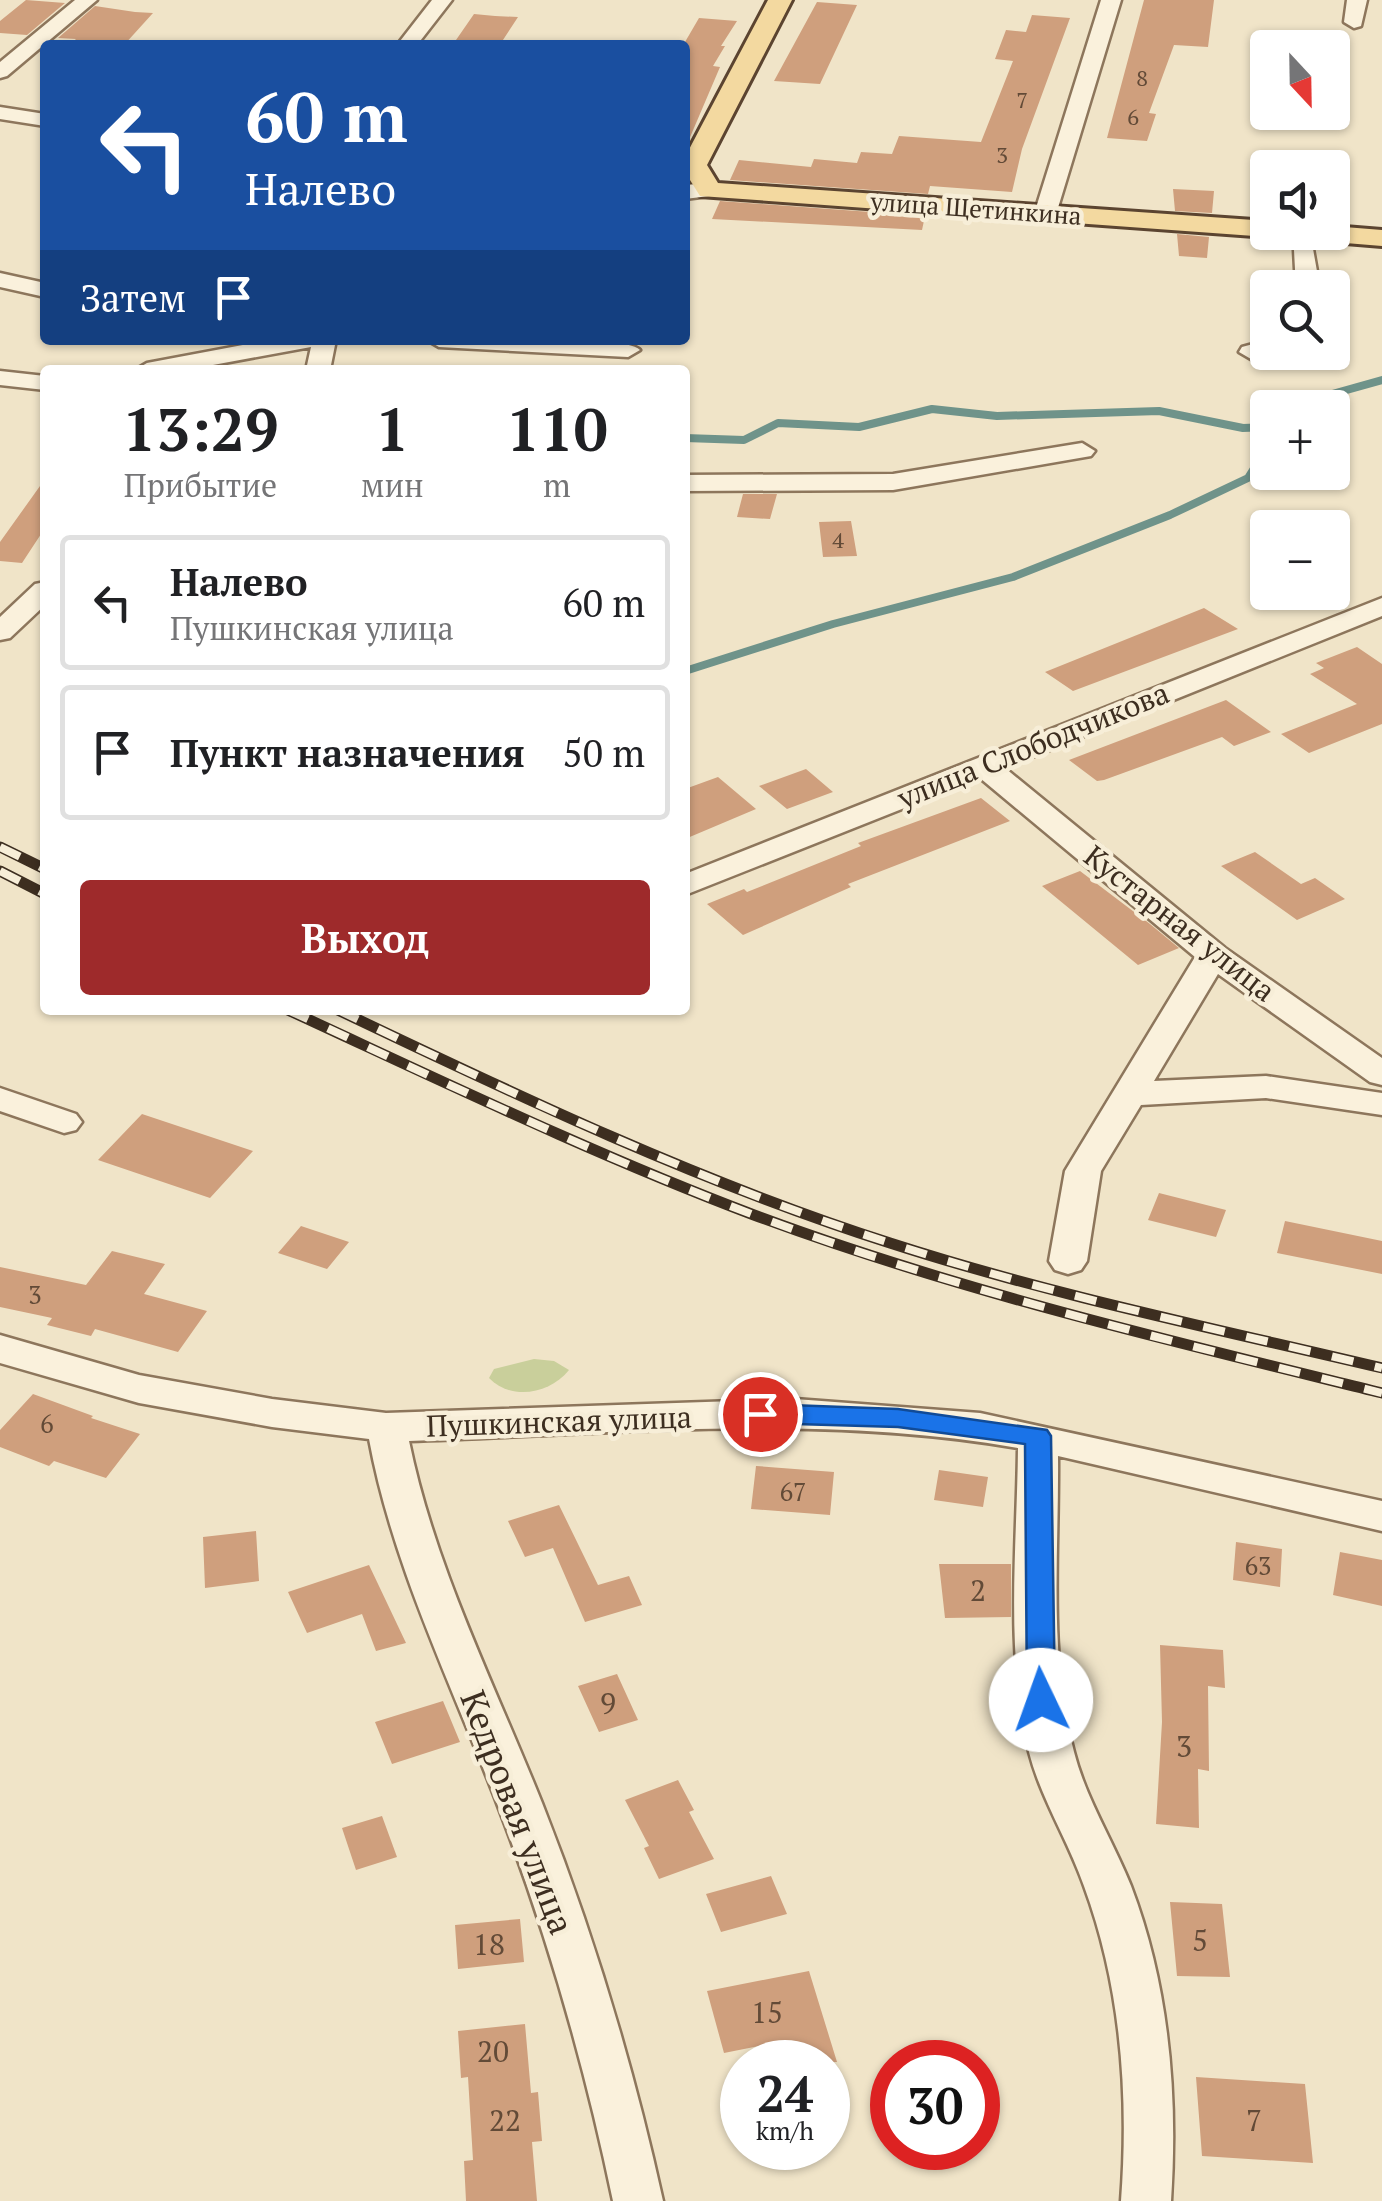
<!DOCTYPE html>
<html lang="ru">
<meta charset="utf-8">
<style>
:root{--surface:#fff;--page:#f6f6f6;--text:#202124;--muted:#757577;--line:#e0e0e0;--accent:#9e2a2b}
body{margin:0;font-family:"PT Serif",serif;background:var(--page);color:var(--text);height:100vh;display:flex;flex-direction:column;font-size:38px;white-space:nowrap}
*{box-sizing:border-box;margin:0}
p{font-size:32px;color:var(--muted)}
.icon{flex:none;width:55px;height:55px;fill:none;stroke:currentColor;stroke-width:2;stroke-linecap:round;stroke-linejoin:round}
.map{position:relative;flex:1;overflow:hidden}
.sheet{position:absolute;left:40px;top:365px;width:650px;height:650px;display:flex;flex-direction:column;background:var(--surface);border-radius:10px;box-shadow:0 2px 8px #0004}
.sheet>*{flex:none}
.hud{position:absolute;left:40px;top:40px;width:650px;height:305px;border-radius:10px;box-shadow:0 2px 8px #0004;background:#1a4fa0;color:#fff;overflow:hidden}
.needle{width:65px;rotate:158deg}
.buttons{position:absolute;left:1250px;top:30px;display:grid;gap:20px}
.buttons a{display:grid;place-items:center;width:100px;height:100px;border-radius:10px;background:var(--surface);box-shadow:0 2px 8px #0004;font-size:50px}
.speed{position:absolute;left:720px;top:2040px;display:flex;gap:20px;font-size:50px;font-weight:700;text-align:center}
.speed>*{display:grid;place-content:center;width:130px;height:130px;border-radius:50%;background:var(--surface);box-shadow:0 2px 8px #0004;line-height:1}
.speed small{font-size:25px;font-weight:400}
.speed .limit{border:15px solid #d22;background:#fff;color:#111}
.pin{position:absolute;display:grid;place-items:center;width:85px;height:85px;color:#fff;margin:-42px;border:5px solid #fff;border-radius:50%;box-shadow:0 2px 10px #0007}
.me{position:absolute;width:110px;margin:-55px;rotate:357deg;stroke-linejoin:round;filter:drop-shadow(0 0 8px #0008)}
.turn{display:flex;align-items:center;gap:35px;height:210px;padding:0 40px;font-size:45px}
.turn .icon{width:130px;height:130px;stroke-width:2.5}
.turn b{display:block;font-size:70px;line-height:85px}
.then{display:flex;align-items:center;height:95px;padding:0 40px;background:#0003;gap:20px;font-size:38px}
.eta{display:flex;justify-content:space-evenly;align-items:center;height:170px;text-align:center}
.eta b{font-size:60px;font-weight:600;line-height:70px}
.button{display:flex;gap:20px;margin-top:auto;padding:20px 40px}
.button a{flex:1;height:115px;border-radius:10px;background:var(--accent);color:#fff;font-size:40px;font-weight:600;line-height:115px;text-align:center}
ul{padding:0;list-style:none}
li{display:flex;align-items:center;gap:30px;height:135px;margin:0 20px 15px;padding:0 20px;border:5px solid var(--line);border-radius:10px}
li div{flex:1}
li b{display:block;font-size:38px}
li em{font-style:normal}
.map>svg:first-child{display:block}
.green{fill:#c9cf9b}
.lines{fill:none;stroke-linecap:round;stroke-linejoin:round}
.stream{stroke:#6f938a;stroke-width:8}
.building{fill:#cf9f7d}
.minor-casing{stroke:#8d765c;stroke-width:5}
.major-casing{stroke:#5b4430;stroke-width:6}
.minor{fill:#faf1dc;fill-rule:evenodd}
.major{fill:#f3d9a0;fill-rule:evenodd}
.rail-casing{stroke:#3d2e20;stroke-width:11}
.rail{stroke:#f7eed8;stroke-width:8;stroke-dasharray:22;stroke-linecap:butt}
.route{fill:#1a73e8;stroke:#114b97;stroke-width:2.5}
.labels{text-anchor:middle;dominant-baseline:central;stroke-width:9;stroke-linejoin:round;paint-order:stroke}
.far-number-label{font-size:22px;fill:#624a37}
.far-street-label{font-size:25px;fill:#3d2e20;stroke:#f7eed8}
.number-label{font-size:25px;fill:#624a37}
.street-label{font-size:30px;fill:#3d2e20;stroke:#f7eed8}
.near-number-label{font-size:30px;fill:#624a37}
.near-street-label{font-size:35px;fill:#3d2e20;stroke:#f7eed8}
</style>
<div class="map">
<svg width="1382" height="2201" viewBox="0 0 1382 2201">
<rect width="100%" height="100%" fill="#f0e4c8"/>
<path class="green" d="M534,1359L554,1361L569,1370C550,1394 511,1401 489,1378L494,1369Z"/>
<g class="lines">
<path class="stream" d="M1305,408L1318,398L1382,380
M685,438L744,440L778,423L859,427L932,409L997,416L1159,411L1243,428L1268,427
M685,671L833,624L1013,577L1170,515L1248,478L1268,446"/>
</g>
<path class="building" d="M26,0L65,3L27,35L0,33V21Z
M1144,0H1214L1208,47L1174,45L1149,113L1156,114L1147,141L1107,138Z
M817,2L857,5L820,84L774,81Z
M95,6L135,12L153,13L124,45H69L76,39L58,38Z
M474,14L495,16L518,17L501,43L456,40Z
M1032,15L1070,18L1022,149L1012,192L930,186L928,194L730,180L739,160L811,167L814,159L857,163L861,152L892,154L899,136L981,142L1013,61L995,59L1006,30L1026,32Z
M699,18L737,21L721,46H725L713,66L720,67L685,149V42Z
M1173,189L1214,191L1212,213L1175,211Z
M720,201L925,216L922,230L712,219Z
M1177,234L1209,237L1207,258L1179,256Z
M45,479V528L22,563L0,561V542Z
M743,494H777L770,519L737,517Z
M851,521L857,556L823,557L819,522Z
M1204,608L1238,629L1073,691L1045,672Z
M1357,647L1382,664V724L1309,753L1281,734L1357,704L1310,674L1324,668L1316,663Z
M1226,700L1271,732L1234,746L1222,737L1104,780L1097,781L1069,760Z
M806,769L833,792L787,809L759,786Z
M718,777L756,809L685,839V789Z
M981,798L1010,821L848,884L851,887L743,935L707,904L744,889L747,892L861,846L858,843Z
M1255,852L1301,884L1315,878L1345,899L1297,920L1221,866Z
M1080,871L1150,924L1179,948L1138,965L1042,886Z
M142,1114L253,1151L210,1198L98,1160Z
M1159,1193L1226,1210L1216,1237L1148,1220Z
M1285,1221L1382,1241V1274L1277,1253Z
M301,1226L349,1242L327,1269L278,1253Z
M112,1251L165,1264L144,1294L207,1311L178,1352L95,1329L91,1336L47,1325L52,1318L0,1307V1267L86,1285Z
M33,1394L93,1416L91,1418L140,1434L106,1478L54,1461L49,1466L0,1447V1430Z
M756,1466L834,1472L830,1515L751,1509Z
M939,1470L988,1477L983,1507L934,1500Z
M559,1505L598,1585L629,1576L642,1605L585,1622L553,1548L525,1557L508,1521Z
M256,1531L259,1581L205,1588L203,1537Z
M1236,1542L1282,1549L1280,1587L1233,1580Z
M1340,1552L1382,1560V1606L1333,1595Z
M939,1564H1011V1617L945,1618Z
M369,1565L406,1643L376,1651L362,1614L307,1633L288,1592Z
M1160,1645L1223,1650L1225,1688L1208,1686L1209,1771L1198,1769L1199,1828L1156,1824L1162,1722Z
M617,1674L638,1720L599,1732L578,1686Z
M443,1701L460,1742L392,1764L375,1722Z
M678,1780L694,1810L689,1812L714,1859L659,1879L644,1848L649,1846L625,1800Z
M382,1816L397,1857L356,1870L342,1828Z
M771,1876L787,1914L721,1932L706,1894Z
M1170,1902L1222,1904L1230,1977L1177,1976Z
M520,1919L524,1962L458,1969L455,1925Z
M809,1971L837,2062H762L759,2046L724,2053L707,1991Z
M525,2024L531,2093L538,2092L542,2141L532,2142L537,2201H466L464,2161L473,2160L468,2077L461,2078L458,2031Z
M1196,2077L1305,2084L1313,2163L1202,2156Z"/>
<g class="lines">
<g class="minor-casing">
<path id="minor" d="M75,0H97L7,76L0,78V62Z
M432,0H452L417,45H397Z
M1101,0H1121L1057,211L1046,218L1038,216L1035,211Z
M1347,0H1367L1361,26L1354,28L1344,22Z
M0,107L45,114V126L0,119Z
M709,183L720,190L717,195L685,199V185Z
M1288,232H1310L1320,288H1296L1294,250Z
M0,273L45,283V297L0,287Z
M269,340H336L330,370H306L311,347L186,370H135L147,363Z
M427,340C460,340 624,333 640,350L628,357L439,347Z
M1268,340V352H1275L1251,359L1239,352L1242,347Z
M0,371L45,376V390L0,385Z
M1082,443L1095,451L1091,456L893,490L685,491V475L893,474Z
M45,582V605L10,638L0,640V617L35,584Z
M1382,598V616L1005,768L1225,948L1382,1058V1085L1370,1082L1218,974L1154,1081L1266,1076L1382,1093V1115L1266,1098L1141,1105L1101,1171L1087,1261L1081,1270L1068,1274L1055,1270L1049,1261L1065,1171L1195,957L980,778L685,895V874Z
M0,1088L76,1114L82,1122L76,1130L64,1133L0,1111Z
M0,1335L139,1375L272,1399L386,1413L795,1399L980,1413L1382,1501V1531L1058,1456C1059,1555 1048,1656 1074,1752C1086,1799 1113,1841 1131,1886C1169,1986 1178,2094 1171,2201H1121C1129,2095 1121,1986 1084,1886C1068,1840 1041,1799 1029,1752C1005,1652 1017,1549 1018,1448C818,1413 611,1434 409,1441C435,1568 494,1683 542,1803C593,1932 633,2065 663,2201H613C585,2066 547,1934 498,1806C452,1684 393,1568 369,1439L272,1427L139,1403L0,1363Z"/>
</g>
<g class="major-casing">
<path id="major" d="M768,0H792L707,165L718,183L1268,221V232H1279L1268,237L700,196L685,172V157Z
M1332,226L1382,230V246L1309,240L1296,232H1332Z"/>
</g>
<use href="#minor" class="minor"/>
<use href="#major" class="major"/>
<g class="rail-casing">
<path id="rail" d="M0,847L45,869
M0,871L45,894
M288,1010C442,1081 595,1155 754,1215C958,1291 1171,1341 1382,1393
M338,1010C518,1096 699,1182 890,1243C1051,1295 1217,1329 1382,1368"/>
</g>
<use href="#rail" class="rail"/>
</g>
<path class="route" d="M760,1404L898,1409L1047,1430L1051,1436L1055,1700L1051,1709L1041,1712L1031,1709L1027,1700L1025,1444L898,1427L760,1423L751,1420L748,1414L751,1407Z"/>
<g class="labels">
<g class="far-number-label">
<text x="1142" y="77">8</text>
<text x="1022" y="99">7</text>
<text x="1133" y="116">6</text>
<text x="1002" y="154">3</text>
<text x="838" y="539">4</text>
</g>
<g class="far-street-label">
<text transform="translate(976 208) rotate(4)">улица Щетинкина</text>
</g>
<g class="number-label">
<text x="35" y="1294">3</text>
<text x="47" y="1423">6</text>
<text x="793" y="1491">67</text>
<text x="1258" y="1565">63</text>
</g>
<g class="street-label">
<text transform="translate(1033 745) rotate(-22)">улица Слободчикова</text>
<text transform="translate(1180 923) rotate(38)">Кустарная улица</text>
<text transform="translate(559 1421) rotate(-2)">Пушкинская улица</text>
</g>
<g class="near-number-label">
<text x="978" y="1590">2</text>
<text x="608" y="1703">9</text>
<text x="1184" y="1746">3</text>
<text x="1200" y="1940">5</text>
<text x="489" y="1944">18</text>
<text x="767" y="2012">15</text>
<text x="493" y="2051">20</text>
<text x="505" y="2120">22</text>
<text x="1254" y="2120">7</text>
</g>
<g class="near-street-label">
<text transform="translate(518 1812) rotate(69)">Кедровая улица</text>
</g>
</g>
</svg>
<div class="buttons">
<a><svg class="needle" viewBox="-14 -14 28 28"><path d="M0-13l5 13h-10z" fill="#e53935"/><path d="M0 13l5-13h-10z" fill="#757577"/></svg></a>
<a><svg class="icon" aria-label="sound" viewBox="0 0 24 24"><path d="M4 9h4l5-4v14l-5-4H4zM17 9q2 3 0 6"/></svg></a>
<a><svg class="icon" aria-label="search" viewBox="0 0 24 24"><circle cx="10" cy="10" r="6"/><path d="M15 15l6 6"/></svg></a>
<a>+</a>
<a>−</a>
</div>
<div class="speed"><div>24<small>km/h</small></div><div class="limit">30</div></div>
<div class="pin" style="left:760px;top:1414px;background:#d93025"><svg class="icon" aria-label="arrive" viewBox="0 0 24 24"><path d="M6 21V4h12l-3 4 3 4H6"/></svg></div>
<svg class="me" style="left:1041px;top:1700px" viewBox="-20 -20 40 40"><circle r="19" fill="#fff"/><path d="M0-13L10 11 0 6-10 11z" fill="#1a73e8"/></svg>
<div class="hud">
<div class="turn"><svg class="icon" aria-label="left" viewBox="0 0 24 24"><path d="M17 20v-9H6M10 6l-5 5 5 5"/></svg><div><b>60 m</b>Налево</div></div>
<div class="then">Затем<svg class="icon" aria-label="arrive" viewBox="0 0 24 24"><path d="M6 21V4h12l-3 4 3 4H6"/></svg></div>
</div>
<section class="sheet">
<div class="eta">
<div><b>13:29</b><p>Прибытие</p></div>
<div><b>1</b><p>мин</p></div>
<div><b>110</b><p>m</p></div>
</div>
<ul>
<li><svg class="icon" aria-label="left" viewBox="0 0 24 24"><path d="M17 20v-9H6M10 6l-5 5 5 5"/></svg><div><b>Налево</b><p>Пушкинская улица</p></div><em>60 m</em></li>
<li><svg class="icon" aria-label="arrive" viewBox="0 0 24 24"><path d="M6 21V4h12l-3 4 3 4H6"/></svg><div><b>Пункт назначения</b></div><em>50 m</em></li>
</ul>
<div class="button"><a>Выход</a></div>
</section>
</div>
